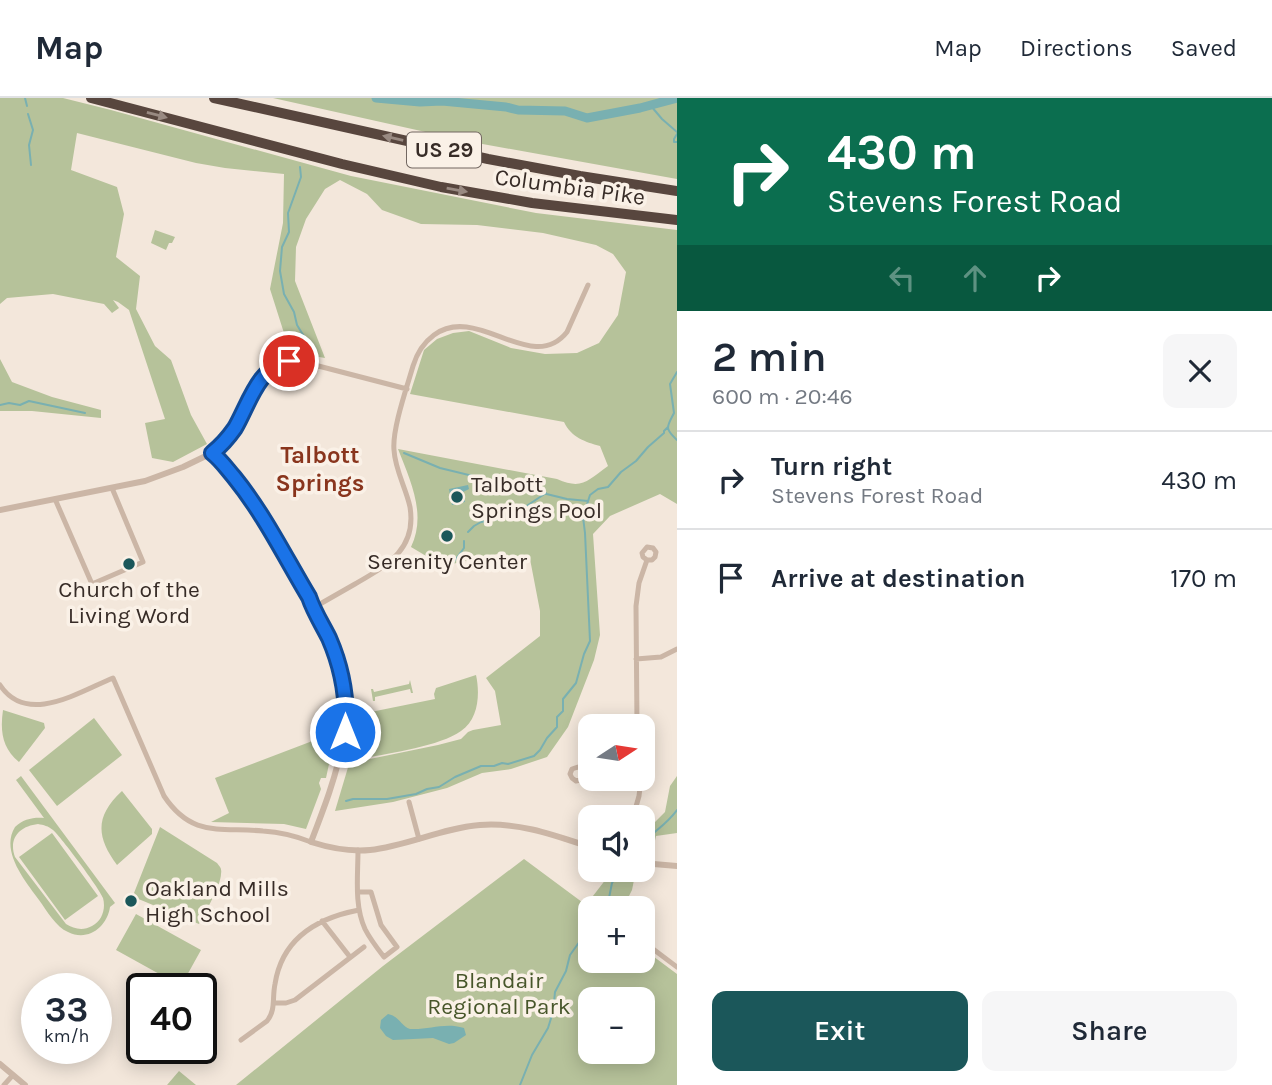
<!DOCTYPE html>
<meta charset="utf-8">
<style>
:root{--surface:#fff;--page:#f6f6f7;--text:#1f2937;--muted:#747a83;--line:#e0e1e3;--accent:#1b575a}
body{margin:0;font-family:Karla,sans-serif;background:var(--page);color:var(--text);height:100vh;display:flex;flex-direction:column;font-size:26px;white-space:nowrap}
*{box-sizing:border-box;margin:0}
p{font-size:23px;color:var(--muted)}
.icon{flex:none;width:38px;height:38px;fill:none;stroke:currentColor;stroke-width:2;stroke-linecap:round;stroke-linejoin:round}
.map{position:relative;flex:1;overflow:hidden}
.panel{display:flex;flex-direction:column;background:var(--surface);width:595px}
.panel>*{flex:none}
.guide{background:#0b6e4f;color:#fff;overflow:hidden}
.needle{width:46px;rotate:78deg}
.fabs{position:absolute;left:578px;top:616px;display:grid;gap:14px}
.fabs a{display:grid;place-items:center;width:77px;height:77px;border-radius:14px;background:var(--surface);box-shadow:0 4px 18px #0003;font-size:35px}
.speed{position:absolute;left:21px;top:875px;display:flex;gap:14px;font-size:35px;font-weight:700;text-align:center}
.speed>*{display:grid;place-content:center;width:91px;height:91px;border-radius:50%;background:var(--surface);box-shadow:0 4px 18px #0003;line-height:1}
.speed small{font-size:18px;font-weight:400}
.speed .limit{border:4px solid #111;border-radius:10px;background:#fff;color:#111}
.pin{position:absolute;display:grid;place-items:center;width:60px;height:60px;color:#fff;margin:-30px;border:4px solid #fff;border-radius:50%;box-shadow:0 2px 7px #0007}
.me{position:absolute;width:77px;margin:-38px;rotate:0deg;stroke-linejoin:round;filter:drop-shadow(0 0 5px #0008)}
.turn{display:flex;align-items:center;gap:24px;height:147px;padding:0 35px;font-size:32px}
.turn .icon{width:91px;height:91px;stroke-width:2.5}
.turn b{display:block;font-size:49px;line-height:60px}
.lanes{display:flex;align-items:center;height:66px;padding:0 35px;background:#0003;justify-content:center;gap:35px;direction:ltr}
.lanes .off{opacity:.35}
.round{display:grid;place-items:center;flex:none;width:74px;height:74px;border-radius:14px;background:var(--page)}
.summary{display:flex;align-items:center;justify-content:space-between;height:119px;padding:0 35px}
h1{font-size:42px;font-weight:600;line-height:52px}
.action{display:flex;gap:14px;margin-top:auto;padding:14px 35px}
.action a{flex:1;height:80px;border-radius:14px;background:var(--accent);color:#fff;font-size:28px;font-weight:600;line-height:80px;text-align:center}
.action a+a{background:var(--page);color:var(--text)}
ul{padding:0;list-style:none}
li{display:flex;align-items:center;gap:21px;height:98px;padding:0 35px;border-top:2px solid var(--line)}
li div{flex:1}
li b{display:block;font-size:26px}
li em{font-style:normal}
header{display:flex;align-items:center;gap:42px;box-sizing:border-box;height:98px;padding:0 35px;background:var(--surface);border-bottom:2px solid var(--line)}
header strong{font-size:33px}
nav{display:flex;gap:38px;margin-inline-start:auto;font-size:24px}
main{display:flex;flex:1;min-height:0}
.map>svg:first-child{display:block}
.green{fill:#b6c29a;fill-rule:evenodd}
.water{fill:#79b0b1}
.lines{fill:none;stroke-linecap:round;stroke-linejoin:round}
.stream{stroke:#79b0b1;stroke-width:2}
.river{stroke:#79b0b1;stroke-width:9}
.minor{stroke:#cbb6a6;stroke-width:5}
.tertiary{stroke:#cbb6a6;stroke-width:6}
.motorway{stroke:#58463e;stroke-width:10}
.oneway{fill:#998a82}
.route-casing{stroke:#114b97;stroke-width:18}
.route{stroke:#1a73e8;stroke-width:12}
.poi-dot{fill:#1b575a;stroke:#faf1e7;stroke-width:2.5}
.labels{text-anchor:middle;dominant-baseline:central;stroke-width:7;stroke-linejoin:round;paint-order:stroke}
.shield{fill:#faf1e7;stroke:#726761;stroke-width:2}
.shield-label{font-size:21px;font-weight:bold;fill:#372c27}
.street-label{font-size:23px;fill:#372c27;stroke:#faf1e7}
.poi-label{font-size:23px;fill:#372c27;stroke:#faf1e7;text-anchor:start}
.park-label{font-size:23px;fill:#47562a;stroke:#faf1e7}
.neighbourhood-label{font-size:24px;font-weight:bold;fill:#89351d;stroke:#faf1e7}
</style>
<header>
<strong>Map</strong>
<nav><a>Map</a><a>Directions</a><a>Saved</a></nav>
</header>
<main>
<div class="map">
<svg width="677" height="987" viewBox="0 0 677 987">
<rect width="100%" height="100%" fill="#f3e7db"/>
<path class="green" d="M0,0H63L111,12L351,78L536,115L677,132V406L660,396L610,418L593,436L600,537L594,562L568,629L547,659L511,671L482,675L447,690L393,704L335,713L352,656L358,660L365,662L438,647L461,641L468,634L473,632L501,627L495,593L486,580L540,538V513L530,461L497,456L443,468L411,449C427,416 410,382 398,351L557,381C582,392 587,383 608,368L600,348C585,344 571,339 564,324L410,296L424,252L437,241L453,235L469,233L511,250L545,256L577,255L599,245L618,217L626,174L613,156L596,147L543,135L477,127L421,126L382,112L367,96L340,82L325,91L306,121L296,149L295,183L325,260L290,254L270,191L283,125L284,76L225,70L196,65L77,35L71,72L117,89L124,116L116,159L140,178L136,211L155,248L171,262L191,317L207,346L173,364L152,360L145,325L165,321L129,212L118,204L113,202L119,210L112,215L104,206L53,196L7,200L0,206Z
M273,0H677V81L466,43Z
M155,132L175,139L172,145H169L166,152L151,145Z
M0,261L12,284L52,299L101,312V320L32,313H0Z
M476,577C480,595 479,621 461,633C440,648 391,655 365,660L356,617L435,601L434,596L436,590Z
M410,582L413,595H411L410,591L375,599V603H373L371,591H373L374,594L409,586Z
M3,612L44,625L45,630L19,664C2,650 0,633 3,612Z
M94,620L122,657L57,708L29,672Z
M336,634L326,680H321L319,685L321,691L306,731L284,726L211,724L229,715L215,680Z
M21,678L115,805L110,809C107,829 88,844 68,834C56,829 47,813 39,802C25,783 0,753 15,729C23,721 34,719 44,720L16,682ZM38,726C44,727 48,728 53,732C61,739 100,791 103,800C106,811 102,823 92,828C83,833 74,831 66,826L15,759C8,740 20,728 38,726Z
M677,678V735L656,738L651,761L642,759V730L655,724L665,714L670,688Z
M122,693L152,731V736L117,767C96,739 95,718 122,693Z
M160,729L217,765C220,769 222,770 221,776C221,787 205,815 199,826L136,800L134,795Z
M52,735L98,798L65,822L19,759Z
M524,761L586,807L613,772H636L632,792L623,810H590V863H642V850L677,876V987H236L383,868ZM590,901H642V954H590Z
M136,816L201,852L181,888L116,852Z
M179,973L196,987H167Z"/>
<path class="water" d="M468,387L469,391L463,394L465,404L452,407L449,391Z
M388,916C399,918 401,928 410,931C430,932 444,924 464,930L466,937L454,945L449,946L433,940L393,942L386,938L380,930L381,922Z"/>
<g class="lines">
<path class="stream" d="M25,0L27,8
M651,8L662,21L677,34
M28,16L33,32L29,47L31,67
M677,36L674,41V44H677
M300,69L301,79L288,115L289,134L282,149L280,173L284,196L294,214L297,227L305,240L304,250
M677,274L670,286L674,315C667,329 664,330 677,342
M0,307L9,305L20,307L29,303L85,315
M404,355L440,370L567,401L588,403
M468,434L474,428L481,424L503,420L510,414L522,411L546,395
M447,473L464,450V443
M346,703L353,701H387L416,696L427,691L439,689L455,679L481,668H494L502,665L508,666L534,658L540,652L547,640L557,629V619L563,613V601L576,585L584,556L590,543L585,435L583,419L590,397L598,391L608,389L621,374L636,363L648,349L664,335V333L668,329
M642,746C653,734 667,726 677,712
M607,810L612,785L619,775
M520,987L532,957L548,930L553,914L555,894L566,873L570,857L590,829"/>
<path class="river" d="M376,0L420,4L442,3L506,9L518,12L565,13L587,20L640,10L677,0"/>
<path class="minor" d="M212,355L229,339L258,286L268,273L284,263L303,264L407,291
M55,401L92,486L143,464L112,390
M313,510C327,502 341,494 355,486C386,468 417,452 410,409C406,390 395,372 394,352C392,331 407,289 413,268C417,255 423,245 434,237C477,205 532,278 567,234L588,187
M636,561L661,559L677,551
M0,587C27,628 79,594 113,580L164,698C192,740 220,729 263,733C279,734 296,738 311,744
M637,628L636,508L639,485L647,462L643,459L642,455L647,449L653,450L656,454L655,459L652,462H647
M582,672L583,676L580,682L576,683L572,680L570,676L572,671L578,669L582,672L590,667
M409,704L419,741
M633,719L639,698L641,681
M358,794H371L381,827L397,849L384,859C377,850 370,841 365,831C354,807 358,778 358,752
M322,823L350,859
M642,831H646L650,834V839L647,843L653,851L677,869
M274,905H286L295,902L364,849
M241,942L267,923C276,912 272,900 275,886C282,841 317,820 359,812
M4,987L13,977"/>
<path class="tertiary" d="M212,355C221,362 227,371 234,379C264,415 286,459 309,499C316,522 330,541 338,563C358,626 333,686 311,744C330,750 350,754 370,752C407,748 442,730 480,727C519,724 554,737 590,749
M0,412L145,383L183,369L212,355
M274,447L305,502L311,509
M642,765L677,768
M0,966L25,987"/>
<path class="motorway" d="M91,0L342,66L441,89L532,105L677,122
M214,0L488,61L580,78L677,93"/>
</g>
<defs><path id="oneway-solid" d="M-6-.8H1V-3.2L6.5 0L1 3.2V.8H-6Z" transform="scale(1.75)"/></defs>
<g class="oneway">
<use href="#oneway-solid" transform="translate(157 17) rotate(15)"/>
<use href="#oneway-solid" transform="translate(393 40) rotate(-167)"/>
<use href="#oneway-solid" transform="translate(457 92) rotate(10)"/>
</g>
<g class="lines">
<g class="route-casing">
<path id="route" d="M289,263C258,269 249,306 235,330C228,340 221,348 212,355C221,362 227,371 234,379C264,416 285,459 309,499C314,514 322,526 329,540C342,570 348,601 345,634"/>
</g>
<use href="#route" class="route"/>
</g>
<g class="poi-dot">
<circle cx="457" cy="399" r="7"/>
<circle cx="447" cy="438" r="7"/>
<circle cx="129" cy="466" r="7"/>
<circle cx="131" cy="803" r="7"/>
</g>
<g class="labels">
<rect class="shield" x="407" y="34.5" width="74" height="35" rx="5"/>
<g class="shield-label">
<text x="444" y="52">US 29</text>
</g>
<g class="street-label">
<text transform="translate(570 89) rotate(8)">Columbia Pike</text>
</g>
<g class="poi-label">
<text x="471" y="386">Talbott<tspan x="471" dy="26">Springs Pool</tspan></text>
<text x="447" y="463" text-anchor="middle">Serenity Center</text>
<text x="129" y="491" text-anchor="middle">Church of the<tspan x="129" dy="26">Living Word</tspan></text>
<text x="145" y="790">Oakland Mills<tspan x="145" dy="26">High School</tspan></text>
</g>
<g class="park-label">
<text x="499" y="882">Blandair<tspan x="499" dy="26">Regional Park</tspan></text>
</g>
<g class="neighbourhood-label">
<text x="320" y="357">Talbott<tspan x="320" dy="28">Springs</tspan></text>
</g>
</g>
</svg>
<div class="fabs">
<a><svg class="needle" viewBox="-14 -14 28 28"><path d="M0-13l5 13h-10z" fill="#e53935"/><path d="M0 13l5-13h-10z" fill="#747a83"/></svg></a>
<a><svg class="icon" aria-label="sound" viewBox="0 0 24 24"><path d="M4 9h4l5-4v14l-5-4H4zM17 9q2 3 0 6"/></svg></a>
<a>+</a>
<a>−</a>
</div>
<div class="speed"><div>33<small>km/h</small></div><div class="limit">40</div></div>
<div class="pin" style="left:289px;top:263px;background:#d93025"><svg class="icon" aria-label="arrive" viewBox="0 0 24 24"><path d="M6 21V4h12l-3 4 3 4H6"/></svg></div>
<svg class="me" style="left:345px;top:634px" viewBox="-20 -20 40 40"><circle r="17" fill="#1a73e8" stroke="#fff" stroke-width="3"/><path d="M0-11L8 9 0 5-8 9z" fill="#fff"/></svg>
</div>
<section class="panel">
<div class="guide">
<div class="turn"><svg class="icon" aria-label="right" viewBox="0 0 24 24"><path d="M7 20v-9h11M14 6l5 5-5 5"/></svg><div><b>430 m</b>Stevens Forest Road</div></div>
<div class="lanes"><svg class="icon off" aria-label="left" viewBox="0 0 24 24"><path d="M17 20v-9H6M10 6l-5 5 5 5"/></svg><svg class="icon off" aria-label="ahead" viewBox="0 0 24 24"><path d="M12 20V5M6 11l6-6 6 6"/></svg><svg class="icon" aria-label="right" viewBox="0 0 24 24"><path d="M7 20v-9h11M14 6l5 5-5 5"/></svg></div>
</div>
<div class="summary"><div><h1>2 min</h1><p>600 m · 20:46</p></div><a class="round"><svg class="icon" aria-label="close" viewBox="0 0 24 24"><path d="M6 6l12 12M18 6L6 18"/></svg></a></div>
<ul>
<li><svg class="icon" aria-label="right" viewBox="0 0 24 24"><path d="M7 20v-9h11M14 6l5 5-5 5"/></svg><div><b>Turn right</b><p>Stevens Forest Road</p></div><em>430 m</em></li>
<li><svg class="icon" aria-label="arrive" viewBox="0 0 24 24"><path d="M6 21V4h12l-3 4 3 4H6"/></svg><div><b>Arrive at destination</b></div><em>170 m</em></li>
</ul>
<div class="action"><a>Exit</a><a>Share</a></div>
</section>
</main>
